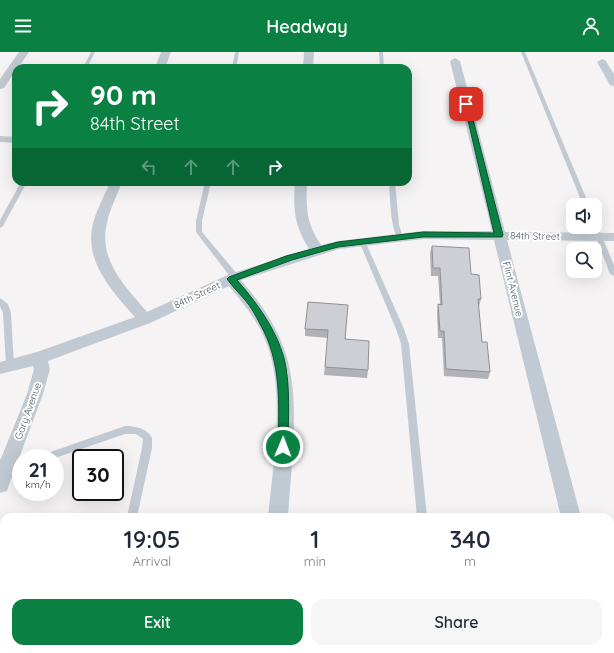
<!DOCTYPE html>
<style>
:root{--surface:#fff;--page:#f6f6f7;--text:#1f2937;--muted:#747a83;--accent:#0b8043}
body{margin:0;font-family:Quicksand,sans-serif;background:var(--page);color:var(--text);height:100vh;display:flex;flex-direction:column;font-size:15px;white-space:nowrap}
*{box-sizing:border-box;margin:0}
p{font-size:13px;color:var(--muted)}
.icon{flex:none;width:22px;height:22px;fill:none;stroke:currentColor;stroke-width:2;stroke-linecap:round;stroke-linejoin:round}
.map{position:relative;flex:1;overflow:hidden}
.side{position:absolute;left:0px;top:461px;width:614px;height:140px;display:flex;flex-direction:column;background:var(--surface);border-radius:12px 12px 0 0;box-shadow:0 4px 16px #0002}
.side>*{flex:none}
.banner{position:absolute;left:12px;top:12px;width:400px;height:122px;border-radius:12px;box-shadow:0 4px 16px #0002;background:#0b8043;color:#fff;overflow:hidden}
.controls{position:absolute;left:566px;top:146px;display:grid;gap:8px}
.controls a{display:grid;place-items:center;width:36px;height:36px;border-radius:8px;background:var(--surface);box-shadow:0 4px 16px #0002;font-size:20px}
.speed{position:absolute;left:12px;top:397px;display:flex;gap:8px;font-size:20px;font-weight:700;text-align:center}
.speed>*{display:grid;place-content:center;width:52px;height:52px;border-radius:50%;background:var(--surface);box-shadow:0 4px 16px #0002;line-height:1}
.speed small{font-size:10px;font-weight:400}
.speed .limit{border:2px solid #111;border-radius:6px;background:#fff;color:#111}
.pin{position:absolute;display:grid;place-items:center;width:34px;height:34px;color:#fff;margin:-17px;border-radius:8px;box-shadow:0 2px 6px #0006}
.me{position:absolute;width:44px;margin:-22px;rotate:1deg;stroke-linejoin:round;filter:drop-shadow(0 0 3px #0008)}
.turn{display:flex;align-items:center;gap:14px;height:84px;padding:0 12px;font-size:18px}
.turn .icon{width:52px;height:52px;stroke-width:2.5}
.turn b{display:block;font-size:28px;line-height:34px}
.lanes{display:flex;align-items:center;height:38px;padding:0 12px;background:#0003;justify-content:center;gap:20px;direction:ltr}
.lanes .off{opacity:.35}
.eta{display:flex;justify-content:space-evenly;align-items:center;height:68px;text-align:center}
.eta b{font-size:24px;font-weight:600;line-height:28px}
.cta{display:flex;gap:8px;margin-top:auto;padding:8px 12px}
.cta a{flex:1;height:46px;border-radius:12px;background:var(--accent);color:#fff;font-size:16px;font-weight:600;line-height:46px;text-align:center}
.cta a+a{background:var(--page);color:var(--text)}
header{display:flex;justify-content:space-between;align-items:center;height:52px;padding:0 12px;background:var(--accent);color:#fff;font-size:18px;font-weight:600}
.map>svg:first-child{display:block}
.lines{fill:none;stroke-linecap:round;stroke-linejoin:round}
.lane{fill:#c1cad2;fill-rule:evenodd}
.street{fill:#c1cad2;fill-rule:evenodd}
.wall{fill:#b0b2b7}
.building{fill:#cdcfd5;stroke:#909195}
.route{fill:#0b8043;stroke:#07532c}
.labels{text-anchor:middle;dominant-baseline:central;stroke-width:4;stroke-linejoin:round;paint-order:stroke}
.street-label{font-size:10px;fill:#4a5661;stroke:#fff}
</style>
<header><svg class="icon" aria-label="menu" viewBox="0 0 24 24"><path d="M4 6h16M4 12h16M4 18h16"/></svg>Headway<svg class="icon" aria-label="person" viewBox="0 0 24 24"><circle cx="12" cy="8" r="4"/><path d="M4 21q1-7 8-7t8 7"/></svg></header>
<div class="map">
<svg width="614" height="601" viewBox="0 0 614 601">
<rect width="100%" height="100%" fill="#f5f3f3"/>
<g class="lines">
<path class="lane" d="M91,0H95L87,16H83Z
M235,0H239L236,16H232Z
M379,0H383L384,16H380Z
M521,0H525L589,153H583Z
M21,130H27L3,174L0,176V168Z
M205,130H211L202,169V180L238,223L239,225L238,227H232L196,180V169Z
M389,130H395L399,173L403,185L400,187C390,183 390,141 389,130Z
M595,173L598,175L614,213V224L610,222L592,175H595Z
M360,187H364L365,189L404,277L409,292L427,465H417L401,292L396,277L359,189Z
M0,246L8,252L11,261L14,314L13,316H7L6,314L3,261L0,254Z
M125,374C135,374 147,376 152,386V396L137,465H127L142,396L143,387L136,382H125L55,406H40L42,403Z
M21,406V414L0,415V407Z
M96,597H108L107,601H95Z
M427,597H439L440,601H428Z"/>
<path class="street" d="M19,0H29L18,16H16V18L4,36L0,37V27Z
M161,0H171L165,16H155Z
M304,0H314L313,16H303Z
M455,6L460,9L505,180L614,181V189L507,188L581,465H561L494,188L423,187L339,197L241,228C257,247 272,267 281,289C303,338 291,413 288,465H268C273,413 286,339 266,290C258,269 243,251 229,234L150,271L48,309L50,317L43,342L9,433L7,439L0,441V409L27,342L34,317L33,314L0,322V310L37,300L135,265C113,240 86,212 92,176C95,160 104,145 110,130H122C117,143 110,157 107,171C98,208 125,234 147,260L230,222L309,197C294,172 293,158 295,130H307C306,156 306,171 321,193L338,189L423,179H492L450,9Z
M602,7L605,8L614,22V34L610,33L597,10Z
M0,84L16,85V91L0,90Z
M610,589L614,597V601H593L592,597H610Z
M258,597H280V601H258Z"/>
</g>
<path class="wall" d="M432,194L471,222L481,247L479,254H478L482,290L490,320L488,327L444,324L442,286H438L437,260L438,252H440L438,224H431L430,201Z
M308,250L346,287L368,318L367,326L324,323L328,286L305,284V277Z"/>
<path class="building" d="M432,194L469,196L471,222L479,223L481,247H478L482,290H487L490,320L446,317L444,279H440L438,252L442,253L440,216H433Z
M308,250L348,253L345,287L369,289L368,318L325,315L328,278L305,277Z"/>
<path class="route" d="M464,51L469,52L503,183L502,185H423L338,195L292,208L237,228C257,251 276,277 284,306C291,335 288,366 288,395L286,398L283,399L279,398L278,395C279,353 282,310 260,272C256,264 251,255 245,248C239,241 232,234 227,227L229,225L286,204L338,190L423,180L494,181Z"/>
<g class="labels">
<g class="street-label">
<text transform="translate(535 184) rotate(1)">84th Street</text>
<text transform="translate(513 237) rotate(76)">Flint Avenue</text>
<text transform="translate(197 243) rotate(-25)">84th Street</text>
<text transform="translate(28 359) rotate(-70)">Gary Avenue</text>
</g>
</g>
</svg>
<div class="controls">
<a><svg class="icon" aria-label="sound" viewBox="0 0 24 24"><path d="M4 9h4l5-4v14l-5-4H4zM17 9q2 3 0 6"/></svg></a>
<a><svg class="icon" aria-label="search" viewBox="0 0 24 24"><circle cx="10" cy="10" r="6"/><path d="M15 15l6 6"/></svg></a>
</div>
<div class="speed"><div>21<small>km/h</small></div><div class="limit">30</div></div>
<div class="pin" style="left:466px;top:52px;background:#d93025"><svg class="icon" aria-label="arrive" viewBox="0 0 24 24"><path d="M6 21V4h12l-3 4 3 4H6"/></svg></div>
<svg class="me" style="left:283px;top:395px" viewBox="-20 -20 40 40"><circle r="17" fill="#0b8043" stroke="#fff" stroke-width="3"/><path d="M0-11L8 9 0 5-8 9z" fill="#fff"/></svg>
<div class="banner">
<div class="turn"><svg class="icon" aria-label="right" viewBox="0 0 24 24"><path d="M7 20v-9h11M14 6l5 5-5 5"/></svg><div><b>90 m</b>84th Street</div></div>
<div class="lanes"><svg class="icon off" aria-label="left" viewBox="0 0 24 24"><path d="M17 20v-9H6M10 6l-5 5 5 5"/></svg><svg class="icon off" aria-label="ahead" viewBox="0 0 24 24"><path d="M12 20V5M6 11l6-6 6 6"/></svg><svg class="icon off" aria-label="ahead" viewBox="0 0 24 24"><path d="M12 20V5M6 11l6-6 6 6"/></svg><svg class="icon" aria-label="right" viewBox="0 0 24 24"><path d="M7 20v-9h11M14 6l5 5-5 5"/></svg></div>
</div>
<section class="side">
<div class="eta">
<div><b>19:05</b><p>Arrival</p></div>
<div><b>1</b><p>min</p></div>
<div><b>340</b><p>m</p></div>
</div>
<div class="cta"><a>Exit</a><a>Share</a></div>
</section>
</div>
